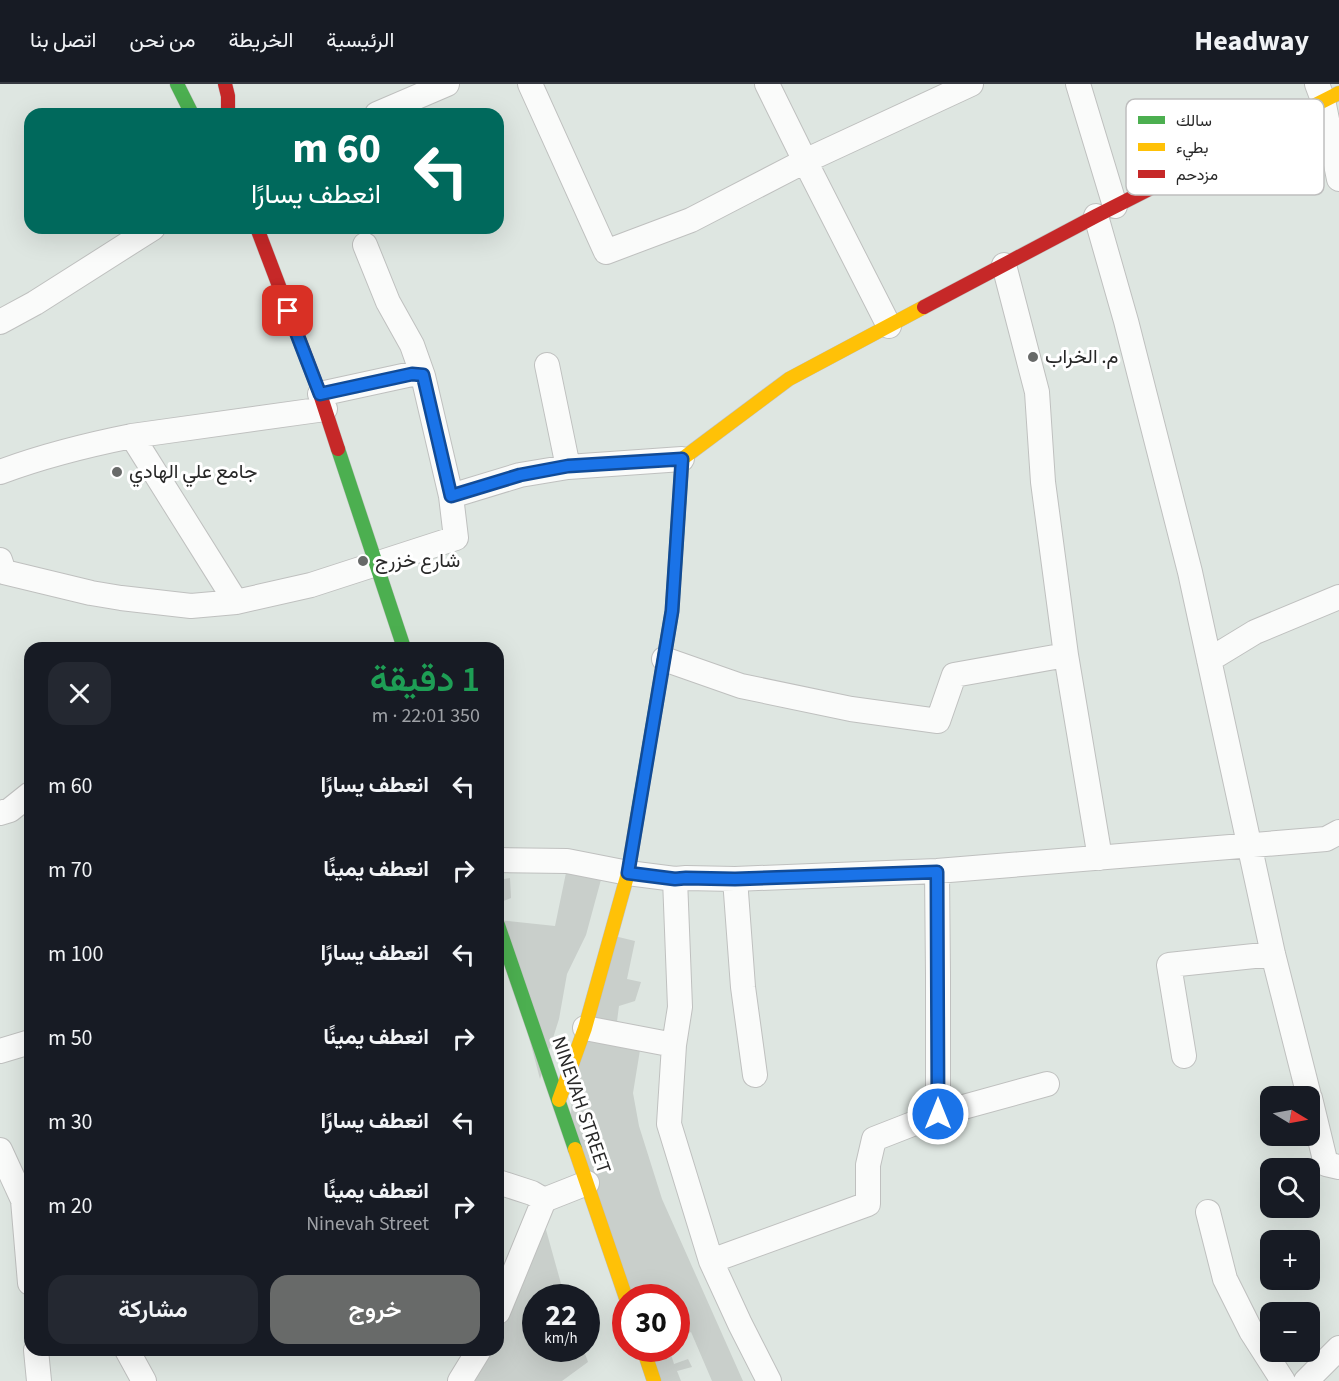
<!DOCTYPE html>
<html lang="ar">
<meta charset="utf-8">
<style>
:root{--surface:#171b24;--page:#242831;--text:#f1f3f6;--muted:#9ea1a6;--line:#363941;--accent:#686a69}
body{margin:0;font-family:"Source Sans 3",Vazirmatn,sans-serif;background:var(--page);color:var(--text);direction:rtl;height:100vh;display:flex;flex-direction:column;font-size:22px;white-space:nowrap}
*{box-sizing:border-box;margin:0}
p{font-size:20px;color:var(--muted)}
.icon{flex:none;width:33px;height:33px;fill:none;stroke:currentColor;stroke-width:2;stroke-linecap:round;stroke-linejoin:round}
.map{position:relative;flex:1;overflow:hidden;direction:ltr}
.side{position:absolute;left:24px;top:558px;width:480px;height:714px;display:flex;flex-direction:column;background:var(--surface);border-radius:18px;box-shadow:0 6px 24px #0002;direction:rtl}
.side>*{flex:none}
.guide{position:absolute;left:24px;top:24px;width:480px;height:126px;border-radius:18px;box-shadow:0 6px 24px #0002;direction:rtl;background:#00695c;color:#fff;overflow:hidden}
.needle{width:39px;rotate:100deg}
.fabs{position:absolute;left:1260px;top:1002px;display:grid;gap:12px}
.fabs a{display:grid;place-items:center;width:60px;height:60px;border-radius:12px;background:var(--surface);box-shadow:0 6px 24px #0002;font-size:30px}
.speed{position:absolute;left:522px;top:1200px;display:flex;gap:12px;font-size:30px;font-weight:700;text-align:center}
.speed>*{display:grid;place-content:center;width:78px;height:78px;border-radius:50%;background:var(--surface);box-shadow:0 6px 24px #0002;line-height:1}
.speed small{font-size:15px;font-weight:400}
.speed .limit{border:9px solid #d22;background:#fff;color:#111}
.pin{position:absolute;display:grid;place-items:center;width:51px;height:51px;color:#fff;margin:-26px;border-radius:12px;box-shadow:0 3px 9px #0006}
.me{position:absolute;width:66px;margin:-33px;rotate:0deg;stroke-linejoin:round;filter:drop-shadow(0 0 4px #0008)}
.turn{display:flex;align-items:center;gap:21px;height:126px;padding:0 24px;font-size:27px}
.turn .icon{width:78px;height:78px;stroke-width:2.5}
.turn b{display:block;font-size:42px;line-height:51px}
.round{display:grid;place-items:center;flex:none;width:63px;height:63px;border-radius:18px;background:var(--page)}
.headline{display:flex;align-items:center;justify-content:space-between;height:102px;padding:0 24px}
h1{font-size:36px;font-weight:600;line-height:45px;color:#1e9e55}
.button{display:flex;gap:12px;margin-top:auto;padding:12px 24px}
.button a{flex:1;height:69px;border-radius:18px;background:var(--accent);color:#fff;font-size:24px;font-weight:600;line-height:69px;text-align:center}
.button a+a{background:var(--page);color:var(--text)}
ul{padding:0;list-style:none}
li{display:flex;align-items:center;gap:18px;height:84px;padding:0 24px}
li div{flex:1}
li b{display:block;font-size:22px}
li em{font-style:normal}
header{display:flex;align-items:center;gap:36px;box-sizing:border-box;height:84px;padding:0 30px;background:var(--surface);border-bottom:2px solid var(--line)}
header strong{font-size:28px}
nav{display:flex;gap:33px;margin-inline-start:auto;font-size:21px}
.map>svg:first-child{display:block}
.building{fill:#c9cfcb}
.lines{fill:none;stroke-linecap:round;stroke-linejoin:round}
.street-casing{stroke:#bfc0bf;stroke-width:26}
.fast-casing{stroke:#bfc0bf;stroke-width:15}
.slow-casing{stroke:#bfc0bf;stroke-width:15}
.jam-casing{stroke:#bfc0bf;stroke-width:15}
.street{stroke:#fafbfa;stroke-width:24}
.fast{stroke:#4caf50;stroke-width:14}
.slow{stroke:#ffc107;stroke-width:14}
.jam{stroke:#c62828;stroke-width:14}
.route-casing{stroke:#114b97;stroke-width:15}
.route{stroke:#1a73e8;stroke-width:10}
.poi-dot{fill:#686a69;stroke:#fff;stroke-width:2}
.labels{text-anchor:middle;dominant-baseline:central;stroke-width:6;stroke-linejoin:round;paint-order:stroke}
.poi-label{font-size:20px;fill:#282828;stroke:#fff;text-anchor:start}
.street-label{font-size:20px;fill:#282828;stroke:#fff}
.key{fill:#fff;stroke:#bebebe;stroke-width:1.5}
.key-label{font-size:16px;fill:#282828}
</style>
<header>
<strong>Headway</strong>
<nav><a>الرئيسية</a><a>الخريطة</a><a>من نحن</a><a>اتصل بنا</a></nav>
</header>
<div class="map">
<svg width="1339" height="1297" viewBox="0 0 1339 1297">
<rect width="100%" height="100%" fill="#dee6e1"/>
<path class="building" d="M567,784L602,792L586,851L567,890L559,935L540,995L498,836L555,842Z
M510,794L511,814L498,819V796Z
M606,850L635,857L627,895L641,898L635,917L619,922L616,945L589,939Z
M575,947L640,966L633,1009L639,1042L662,1115L743,1297H712L691,1248L676,1256V1214H626L570,1051Z
M543,1135L565,1214H536V1264H583L588,1278L562,1297H459L477,1266H498V1218Z
M638,1264H669L674,1280L688,1275L692,1283L677,1287L681,1297H648Z"/>
<g class="lines">
<g class="street-casing">
<path id="street" d="M530,0L606,168L691,136L805,77L889,242
M767,0L805,77L971,0
M1078,0L1115,122
M1317,0L1323,16L1339,95
M377,30L447,0
M1096,132L1126,237L1190,488L1273,870L1309,1012
M365,161L388,218L412,261L423,292
M1004,181L1037,308L1043,398L1066,571
M0,238L35,219L153,144
M547,281L568,383
M320,310L412,290L423,292L451,412
M0,388C43,372 87,361 132,352
M0,476L4,488L91,509L121,514L191,522L236,518L311,501L456,454L451,412L520,391L568,383L682,375
M236,518L132,352L325,325
M664,575L741,602L851,625L938,637L954,591L1066,571L1100,774
M1209,576L1255,548L1339,513
M0,729L10,726L30,710
M498,776L567,777L628,789L675,795L686,794L735,795L937,787L1326,755L1339,748
M937,787L938,891V1030L1047,1000
M675,795L680,923L674,961L669,1040L711,1177L740,1240L769,1297
M735,795L743,903L755,991
M585,944L674,961
M0,967L30,958
M1184,972L1169,881L1273,870
M1310,1014L1326,1080L1339,1083
M0,1066L23,1116L30,1199
M498,1098L532,1109L544,1116
M1208,1128L1225,1195L1251,1247L1283,1297
M711,1177L868,1120V1081L874,1055L938,1030
M498,1228L544,1116L587,1099
M36,1266L39,1297
M127,1266L144,1297
M460,1297L479,1266
M1306,1297L1339,1264"/>
</g>
<g class="fast-casing">
<path id="fast" d="M177,0L192,30
M338,365L404,564
M637,734L672,527L681,392
M498,841L575,1065"/>
</g>
<g class="slow-casing">
<path id="slow" d="M1232,63L1339,9
M681,392L682,375L789,295L924,223
M559,1016L585,944L628,789L637,734
M575,1065L626,1214
M643,1264L654,1297"/>
</g>
<g class="jam-casing">
<path id="jam" d="M225,0L228,12V30
M257,144L320,310L338,365
M924,223L1096,132L1232,63"/>
</g>
<use href="#street" class="street"/>
<use href="#fast" class="fast"/>
<use href="#slow" class="slow"/>
<use href="#jam" class="jam"/>
</g>
<g class="lines">
<g class="route-casing">
<path id="route" d="M288,227L320,310L412,290L423,291L451,412L520,391L568,382L682,375L672,527L628,789L675,795L686,794L735,795L937,788L938,1030"/>
</g>
<use href="#route" class="route"/>
</g>
<g class="poi-dot">
<circle cx="1033" cy="273" r="6"/>
<circle cx="117" cy="388" r="6"/>
<circle cx="363" cy="477" r="6"/>
</g>
<g class="labels">
<g class="poi-label">
<text x="1045" y="273">م. الخراب</text>
<text x="129" y="388">جامع علي الهادي</text>
<text x="375" y="477">شارع خزرج</text>
</g>
<g class="street-label">
<text transform="translate(581 1021) rotate(71)">NINEVAH STREET</text>
</g>
</g>
<rect x="1126" y="15" width="198" height="96" rx="9" class="key"/>
<rect x="1138" y="32" width="27" height="8" fill="#4caf50"/>
<rect x="1138" y="59" width="27" height="8" fill="#ffc107"/>
<rect x="1138" y="86" width="27" height="8" fill="#c62828"/>
<g class="key-label">
<text x="1176" y="42">سالك</text>
<text x="1176" y="69">بطيء</text>
<text x="1176" y="96">مزدحم</text>
</g>
</svg>
<div class="fabs">
<a><svg class="needle" viewBox="-14 -14 28 28"><path d="M0-13l5 13h-10z" fill="#e53935"/><path d="M0 13l5-13h-10z" fill="#9ea1a6"/></svg></a>
<a><svg class="icon" aria-label="search" viewBox="0 0 24 24"><circle cx="10" cy="10" r="6"/><path d="M15 15l6 6"/></svg></a>
<a>+</a>
<a>−</a>
</div>
<div class="speed"><div>22<small>km/h</small></div><div class="limit">30</div></div>
<div class="pin" style="left:288px;top:227px;background:#d93025"><svg class="icon" aria-label="arrive" viewBox="0 0 24 24"><path d="M6 21V4h12l-3 4 3 4H6"/></svg></div>
<svg class="me" style="left:938px;top:1030px" viewBox="-20 -20 40 40"><circle r="17" fill="#1a73e8" stroke="#fff" stroke-width="3"/><path d="M0-11L8 9 0 5-8 9z" fill="#fff"/></svg>
<div class="guide">
<div class="turn"><svg class="icon" aria-label="left" viewBox="0 0 24 24"><path d="M17 20v-9H6M10 6l-5 5 5 5"/></svg><div><b>60 m</b>انعطف يسارًا</div></div>
</div>
<section class="side">
<div class="headline"><div><h1>1 دقيقة</h1><p>350 m · 22:01</p></div><a class="round"><svg class="icon" aria-label="close" viewBox="0 0 24 24"><path d="M6 6l12 12M18 6L6 18"/></svg></a></div>
<ul>
<li><svg class="icon" aria-label="left" viewBox="0 0 24 24"><path d="M17 20v-9H6M10 6l-5 5 5 5"/></svg><div><b>انعطف يسارًا</b></div><em>60 m</em></li>
<li><svg class="icon" aria-label="right" viewBox="0 0 24 24"><path d="M7 20v-9h11M14 6l5 5-5 5"/></svg><div><b>انعطف يمينًا</b></div><em>70 m</em></li>
<li><svg class="icon" aria-label="left" viewBox="0 0 24 24"><path d="M17 20v-9H6M10 6l-5 5 5 5"/></svg><div><b>انعطف يسارًا</b></div><em>100 m</em></li>
<li><svg class="icon" aria-label="right" viewBox="0 0 24 24"><path d="M7 20v-9h11M14 6l5 5-5 5"/></svg><div><b>انعطف يمينًا</b></div><em>50 m</em></li>
<li><svg class="icon" aria-label="left" viewBox="0 0 24 24"><path d="M17 20v-9H6M10 6l-5 5 5 5"/></svg><div><b>انعطف يسارًا</b></div><em>30 m</em></li>
<li><svg class="icon" aria-label="right" viewBox="0 0 24 24"><path d="M7 20v-9h11M14 6l5 5-5 5"/></svg><div><b>انعطف يمينًا</b><p>Ninevah Street</p></div><em>20 m</em></li>
</ul>
<div class="button"><a>خروج</a><a>مشاركة</a></div>
</section>
</div>
